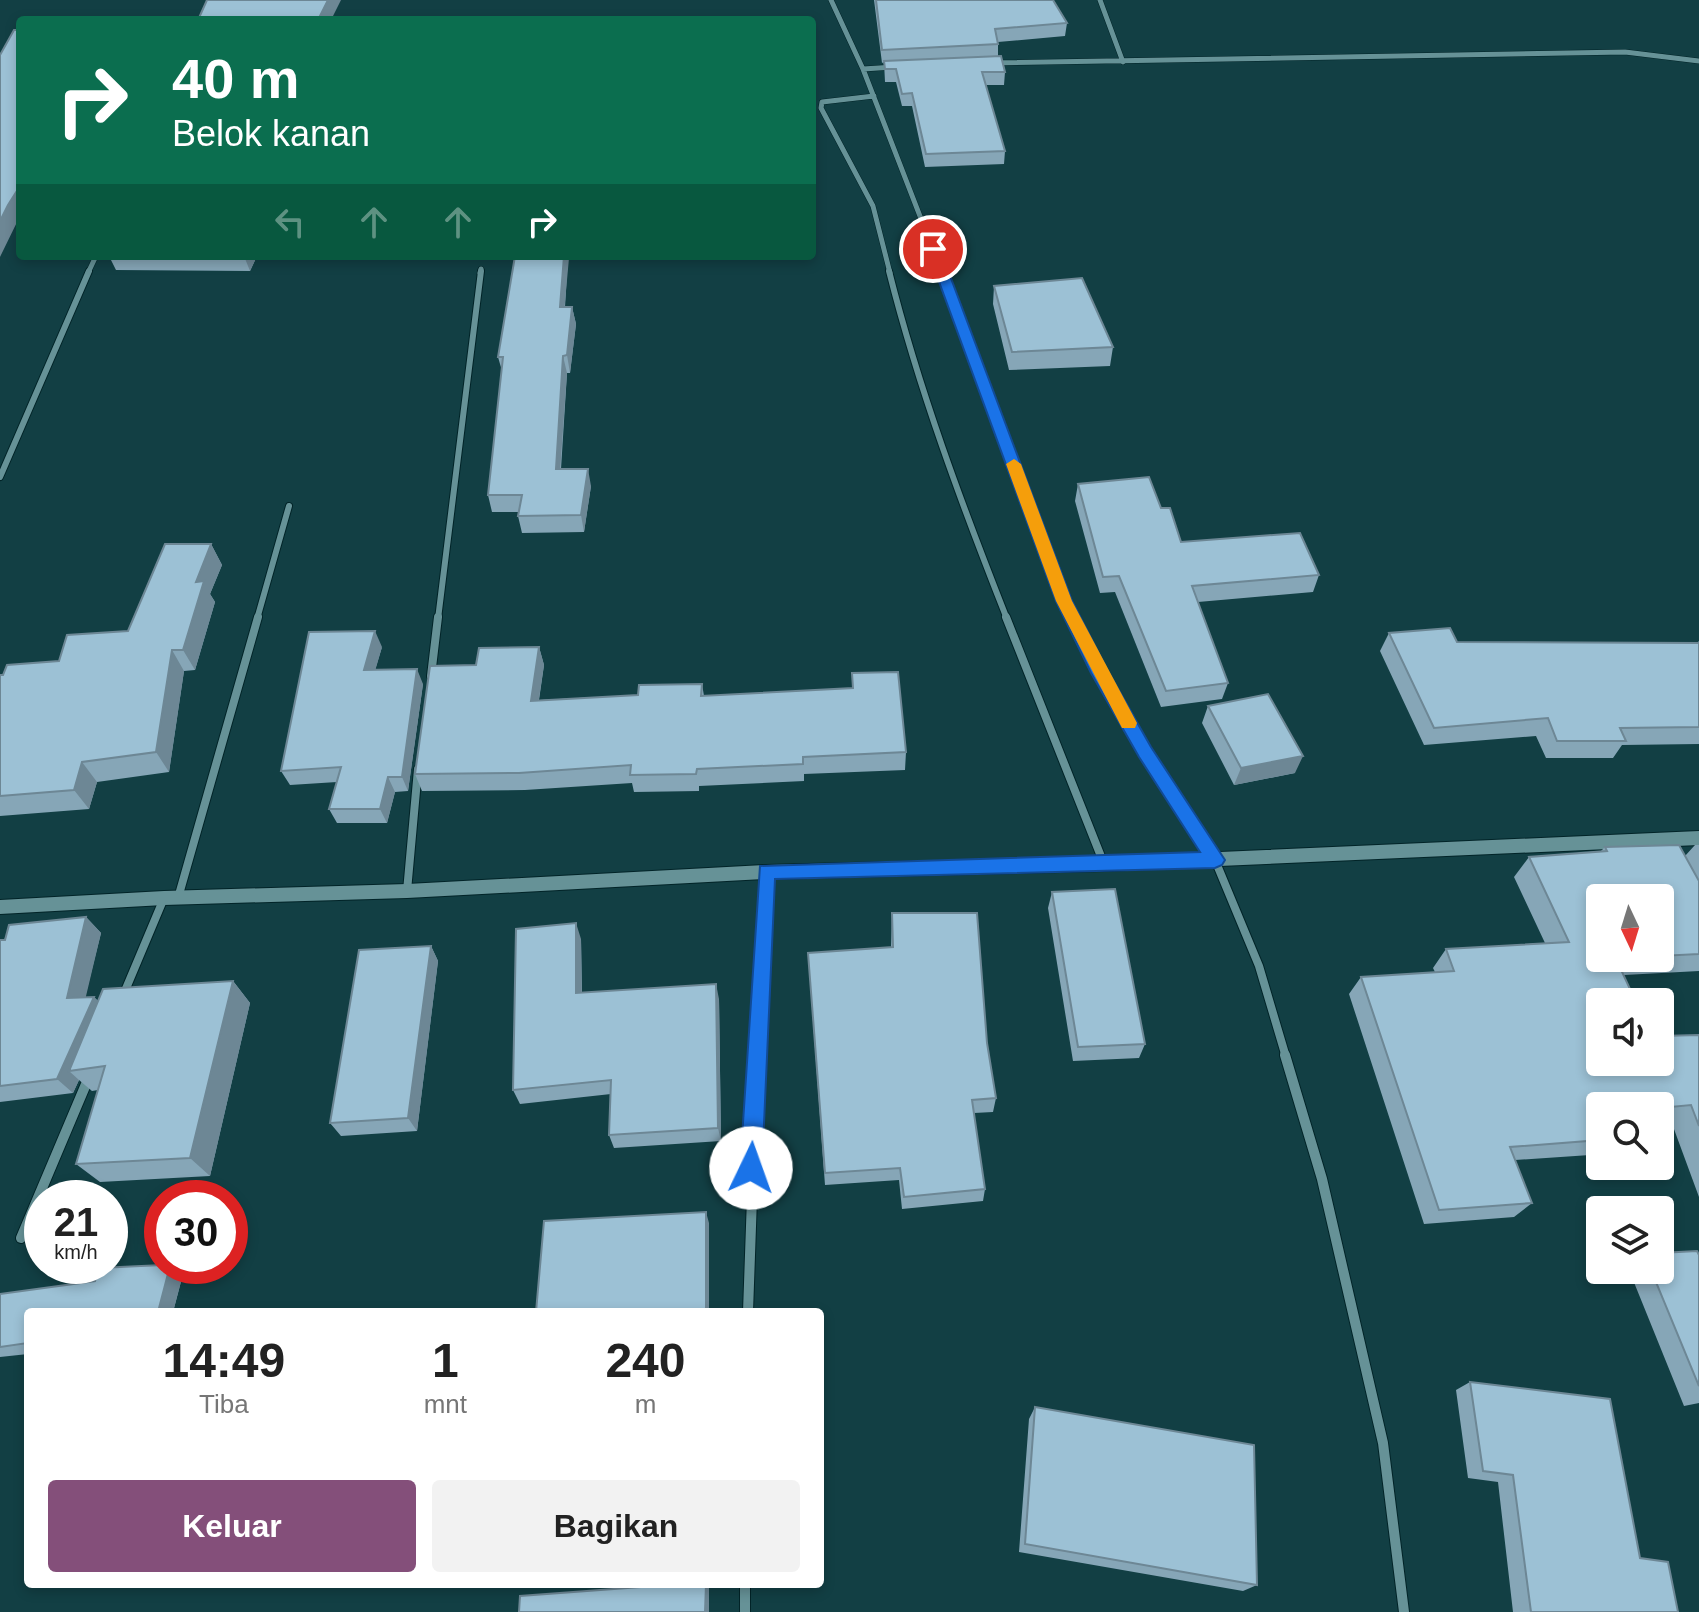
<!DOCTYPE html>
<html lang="id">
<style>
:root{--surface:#fff;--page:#f2f2f2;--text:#222;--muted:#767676;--accent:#844f7a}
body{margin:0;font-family:Helvetica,sans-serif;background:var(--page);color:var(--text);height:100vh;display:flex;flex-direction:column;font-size:30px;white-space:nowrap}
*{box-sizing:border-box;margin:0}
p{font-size:26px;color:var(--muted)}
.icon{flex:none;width:44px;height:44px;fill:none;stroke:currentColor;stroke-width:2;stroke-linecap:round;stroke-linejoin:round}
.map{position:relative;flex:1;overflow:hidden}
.drawer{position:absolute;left:24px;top:1308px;width:800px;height:280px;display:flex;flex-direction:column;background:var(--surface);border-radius:8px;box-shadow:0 4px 12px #0003}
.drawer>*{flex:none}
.hud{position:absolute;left:16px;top:16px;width:800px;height:244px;border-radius:8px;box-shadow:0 4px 12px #0003;background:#0b6e4f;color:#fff;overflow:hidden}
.needle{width:52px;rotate:176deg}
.buttons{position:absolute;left:1586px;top:884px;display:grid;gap:16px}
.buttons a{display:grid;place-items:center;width:88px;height:88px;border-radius:8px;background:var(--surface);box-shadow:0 4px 12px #0003;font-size:40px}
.speed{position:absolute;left:24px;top:1180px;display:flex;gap:16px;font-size:40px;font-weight:700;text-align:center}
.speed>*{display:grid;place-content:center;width:104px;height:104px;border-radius:50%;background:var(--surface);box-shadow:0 4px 12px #0003;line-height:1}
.speed small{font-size:20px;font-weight:400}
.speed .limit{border:12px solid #d22;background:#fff;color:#111}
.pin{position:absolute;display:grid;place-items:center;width:68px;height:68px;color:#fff;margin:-34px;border:4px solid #fff;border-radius:50%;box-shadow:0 2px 8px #0007}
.me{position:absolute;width:88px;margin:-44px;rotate:3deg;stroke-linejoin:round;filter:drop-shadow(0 0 6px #0008)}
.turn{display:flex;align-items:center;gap:28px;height:168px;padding:0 24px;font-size:36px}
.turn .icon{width:104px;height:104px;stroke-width:2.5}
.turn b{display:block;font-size:56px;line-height:68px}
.lanes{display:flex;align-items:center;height:76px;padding:0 24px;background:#0003;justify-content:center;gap:40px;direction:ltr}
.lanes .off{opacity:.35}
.eta{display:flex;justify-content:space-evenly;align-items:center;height:136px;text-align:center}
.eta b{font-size:48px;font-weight:800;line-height:56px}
.primary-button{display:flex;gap:16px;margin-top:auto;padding:16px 24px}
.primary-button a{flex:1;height:92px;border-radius:8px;background:var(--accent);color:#fff;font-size:32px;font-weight:800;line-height:92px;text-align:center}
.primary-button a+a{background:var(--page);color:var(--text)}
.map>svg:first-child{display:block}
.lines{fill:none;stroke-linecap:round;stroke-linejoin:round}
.street-far3-casing{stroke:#022428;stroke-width:6}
.street-far2-casing{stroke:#022428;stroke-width:8}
.street-far1-casing{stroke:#022428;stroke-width:10}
.street-casing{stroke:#022428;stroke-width:12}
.secondary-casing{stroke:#022428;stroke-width:2}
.street-far3{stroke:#669297;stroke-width:5}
.street-far2{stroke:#669297;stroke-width:6}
.street-far1{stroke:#669297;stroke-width:8}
.street{stroke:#669297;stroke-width:10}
.secondary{fill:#669297;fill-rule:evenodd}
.wall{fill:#86a6b7;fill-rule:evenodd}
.shaded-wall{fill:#6d8795}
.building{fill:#9cc1d5;stroke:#6d8795;stroke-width:2}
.route{fill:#1a73e8;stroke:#114b97;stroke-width:2}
.slow{fill:#f59e0b}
</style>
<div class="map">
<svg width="1699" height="1612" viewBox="0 0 1699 1612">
<rect width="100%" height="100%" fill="#123f44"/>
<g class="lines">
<g class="street-far3-casing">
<path id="street-far3" d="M831,0L863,69L942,273
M1100,0L1123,62
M992,63L1625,52L1699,61
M863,69L894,67
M874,96L822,102L821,108L873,206L890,273
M88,273L96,256
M480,273L481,269"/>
</g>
<g class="street-far2-casing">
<path id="street-far2" d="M889,271C919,390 962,505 1007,619
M941,271L1073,619
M0,477L89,271
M257,619L289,506
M438,619L481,271"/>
</g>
<g class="street-far1-casing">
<path id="street-far1" d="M1006,617L1104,864
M1072,617L1145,752L1215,860L1259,966L1286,1057
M431,676L438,617
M407,891L418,769
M178,898L258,617
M122,998L164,898
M757,1057L766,872"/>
</g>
<g class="street-casing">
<path id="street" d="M1285,1055L1322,1179L1383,1443L1404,1612
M21,1238L89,1077
M748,1312L757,1055
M745,1584V1612"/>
</g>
<g class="secondary-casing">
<path id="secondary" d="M1699,831V845L1104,871L766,879L407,898L164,905L0,914V900L164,891L407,884L766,865L1104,857Z"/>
</g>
<use href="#street-far3" class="street-far3"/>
<use href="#street-far2" class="street-far2"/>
<use href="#street-far1" class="street-far1"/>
<use href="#street" class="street"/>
<use href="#secondary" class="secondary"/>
</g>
<path class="wall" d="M874,0H1053L1067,23L1065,36L998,42V56L1005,72L1004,85H986L1005,151L1004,164L925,167L912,106H902L896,82H885L884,62L882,63Z
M109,256H257L250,271L116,270Z
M515,256H568L565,307H572L576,324L570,373H567L561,469L591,486L584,532L522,533L518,516L519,512H492L488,495L502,371L498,357Z
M994,286L1113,347L1110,366L1009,370L993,304Z
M1078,484L1161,508L1181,542L1319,575L1313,592L1198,602L1228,683L1222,699L1161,707L1115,592L1100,593L1075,501Z
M211,544L222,565L210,594L215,602L195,670L184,671L169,772L97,782L89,809L0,816V675L59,661L128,631Z
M1389,633L1457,642L1697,643L1699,641V744L1622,745L1613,758H1546L1536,736L1424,745L1380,651Z
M382,647L375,670L423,684L408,791L395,792L387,823H337L329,809L337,782L290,785L281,771Z
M539,647L544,665L539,700L638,695L702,684L704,696L852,688V673L906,752L905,770L804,774V781L699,786V791L634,792L632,783L525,790L422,791L415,774L476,665Z
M1208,706L1295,773L1234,785L1202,723Z
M1695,845H1699V971L1624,975L1600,1062L1699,1035V1197L1671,1121L1660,1122V1106H1600V1147L1590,1155L1515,1160L1532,1203L1514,1217L1424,1224L1349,994L1361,977L1435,972L1433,968L1446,949L1545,943L1514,877L1529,857L1601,851L1605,847L1685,856ZM1660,898V958H1600Z
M1052,892L1145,1044L1139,1058L1073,1061L1048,908Z
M892,913L987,1043L996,1098L993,1112L974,1113L985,1189L983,1201L902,1209L899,1180L825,1185L808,953L891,947Z
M86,917L101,933L85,997H94L98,1001L233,981L250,1003L210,1176L100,1182L76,1164L98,1090L92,1091L79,1080L73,1093L0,1102V940Z
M581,939L582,993L719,999L721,1141L614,1148L609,1135L611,1094L520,1104L513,1090Z
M431,946L438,961L417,1131L341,1136L330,1123Z
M1699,1255V1403L1684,1406L1629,1270H1660Z
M183,1274L173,1312H28V1354L0,1357V1294Z
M1470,1382L1640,1558L1678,1612H1513L1498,1482L1468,1478L1456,1390Z
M1035,1407L1257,1585L1243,1591L1019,1552L1029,1419Z"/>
<path class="shaded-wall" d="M328,0H341L331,20H318Z
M20,186V216L0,257V221L8,205Z
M244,256H257L250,271Z
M564,256H568L569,258L563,324L560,307Z
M572,307L576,324L570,373L567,355Z
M563,356L567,373L559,486L556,469Z
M588,469L591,486L584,532L581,515Z
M211,544L222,565L210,594L215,602L195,670L183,650L196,582Z
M375,631L382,647L371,685L364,670Z
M539,647L544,665L536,718L531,701Z
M172,650L184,671L169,772L156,752Z
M417,669L423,684L408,791L402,777Z
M1303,756L1295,773L1234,785L1241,768Z
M82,762L97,782L89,809L74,790Z
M388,777L395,792L387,823L380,809Z
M86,917L101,933L82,1013L67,998Z
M576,923L581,939L582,1008L576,993Z
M431,946L438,961L417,1131L408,1118Z
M233,981L250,1003L210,1176L190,1158Z
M716,984L719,999L721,1141L718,1128Z
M94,997L109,1012L69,1071L79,1080L73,1093L57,1079Z
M706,1212L709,1223V1312H706Z
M170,1266H172L183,1274L173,1312H158Z
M706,1584L709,1587V1612H705Z"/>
<path class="building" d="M207,0H328L318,20H198Z
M876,0H1053L1067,23L995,29L998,44L882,50Z
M14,30H20V186L8,205L0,221V55Z
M1001,56L1005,72H982L1005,151L926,154L912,93L902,94L896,69H885L884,61Z
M515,256H564L560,307H572L567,355L563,356L556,469H588L581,515L518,516L522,495H488L503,357H498Z
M1082,278L1113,347L1012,352L994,286Z
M1149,477L1161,508H1170L1181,542L1300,533L1319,575L1192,586L1228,683L1166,691L1119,576L1103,577L1078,484Z
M165,544H211L196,582L204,581L183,650H172L156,752L82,762L74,790L0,796V675H3L7,665L59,661L67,635L128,631Z
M1450,628L1457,642L1699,643V727L1620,728L1626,741H1557L1548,718L1434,728L1389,633Z
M375,631L364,670L417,669L402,777H388L380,809H329L341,767L281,771L309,632Z
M539,647L531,701L638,695L639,685L702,684L701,696L853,688L852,673L898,672L906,752L803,757V764L697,769L696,774L630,775L631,765L519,773L415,774L430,666L476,665L479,648Z
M1268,694L1303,756L1241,768L1208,706Z
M1679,845L1699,881V954L1660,956V898H1600V958H1628L1616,959L1636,1002H1600V1062H1660V1036L1699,1035V1126L1691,1105L1660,1108V1106H1600V1113H1597L1600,1121V1140L1510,1147L1532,1203L1439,1210L1361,977L1454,971L1446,949L1569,942L1529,857L1607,851L1605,847Z
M1115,889L1145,1044L1078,1047L1052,892Z
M892,913H977L987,1043L996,1098L972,1100L985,1189L904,1197L900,1168L825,1173L808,953L893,947Z
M86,917L67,998L94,997L57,1079L0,1086V940H5L9,925Z
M576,923V993L716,984L718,1128L609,1135L611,1080L513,1090L516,929Z
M431,946L408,1118L330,1123L359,950Z
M233,981L190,1158L76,1164L105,1066L69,1071L103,989Z
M706,1212V1312H536L544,1221Z
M1697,1251L1699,1255V1386L1651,1270H1660V1253Z
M162,1265V1266H170L158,1312H28V1343L0,1347V1294L95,1281L99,1268Z
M1470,1382L1610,1399L1640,1558L1668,1562L1678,1612H1531L1513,1475L1483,1471Z
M1035,1407L1254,1445L1257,1585L1025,1544Z
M681,1584H706L705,1612H519L520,1596Z"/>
<path class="route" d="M933,245L940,249L1072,601L1108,671L1151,747L1225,860L1222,865L1215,868L775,879L762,1168L758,1175L751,1178L743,1175L740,1168L760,866L1200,852L1139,757L1091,673L1056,601L927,249Z"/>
<path class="slow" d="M1014,459L1021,464L1072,601L1137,723L1135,728H1122L1056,601L1006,464Z"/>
</svg>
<div class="buttons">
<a><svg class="needle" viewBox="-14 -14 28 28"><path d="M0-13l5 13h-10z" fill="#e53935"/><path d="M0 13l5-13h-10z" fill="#767676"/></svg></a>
<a><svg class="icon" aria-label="sound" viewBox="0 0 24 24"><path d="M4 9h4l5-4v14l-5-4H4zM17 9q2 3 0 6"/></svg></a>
<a><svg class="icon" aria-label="search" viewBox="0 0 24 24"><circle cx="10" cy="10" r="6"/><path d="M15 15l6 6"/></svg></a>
<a><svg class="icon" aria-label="layers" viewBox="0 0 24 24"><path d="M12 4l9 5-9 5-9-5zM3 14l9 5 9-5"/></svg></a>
</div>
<div class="speed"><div>21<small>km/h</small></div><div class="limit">30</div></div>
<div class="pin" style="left:933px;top:249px;background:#d93025"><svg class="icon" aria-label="arrive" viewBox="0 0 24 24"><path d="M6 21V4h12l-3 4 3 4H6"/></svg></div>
<svg class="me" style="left:751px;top:1168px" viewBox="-20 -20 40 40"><circle r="19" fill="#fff"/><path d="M0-13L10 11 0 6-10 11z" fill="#1a73e8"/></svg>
<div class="hud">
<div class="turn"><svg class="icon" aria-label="right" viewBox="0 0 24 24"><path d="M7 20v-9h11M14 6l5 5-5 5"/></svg><div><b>40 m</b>Belok kanan</div></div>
<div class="lanes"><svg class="icon off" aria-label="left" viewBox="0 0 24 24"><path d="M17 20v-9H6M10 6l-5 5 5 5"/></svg><svg class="icon off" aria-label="ahead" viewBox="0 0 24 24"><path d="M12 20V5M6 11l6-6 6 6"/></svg><svg class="icon off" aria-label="ahead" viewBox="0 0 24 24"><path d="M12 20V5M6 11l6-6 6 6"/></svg><svg class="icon" aria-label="right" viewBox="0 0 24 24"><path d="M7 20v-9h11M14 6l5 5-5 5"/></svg></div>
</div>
<section class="drawer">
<div class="eta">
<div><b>14:49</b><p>Tiba</p></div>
<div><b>1</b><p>mnt</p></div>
<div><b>240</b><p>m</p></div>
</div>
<div class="primary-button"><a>Keluar</a><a>Bagikan</a></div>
</section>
</div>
